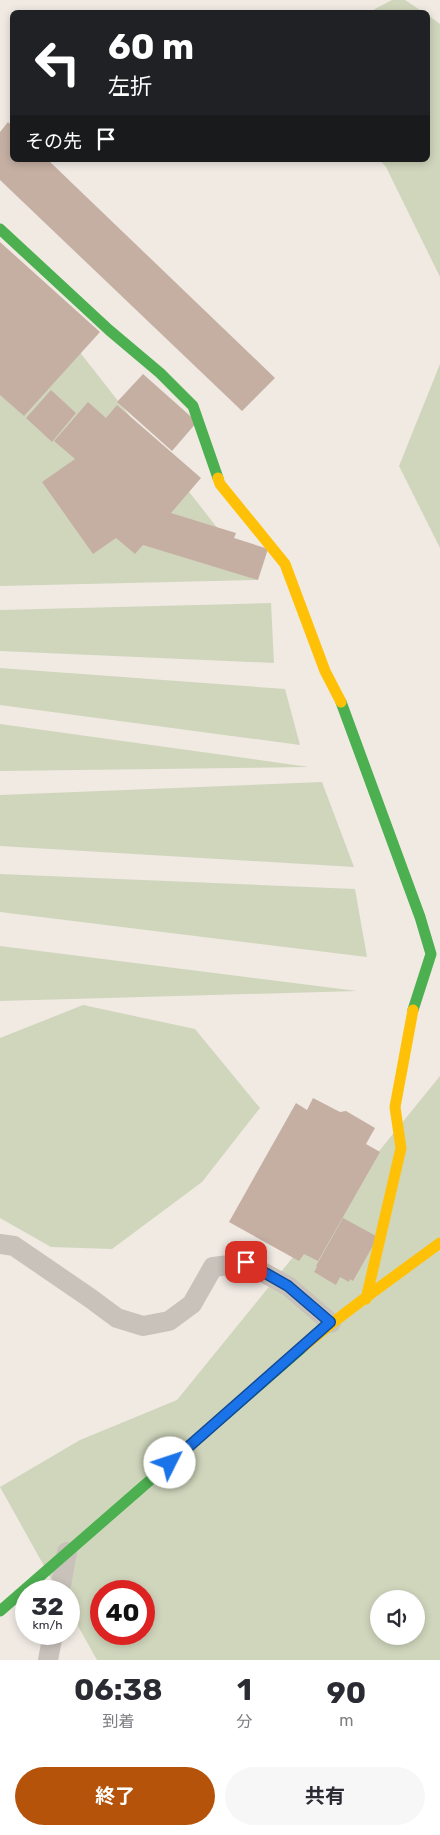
<!DOCTYPE html>
<html lang="ja">
<meta charset="utf-8">
<style>
:root{--surface:#fff;--page:#f7f7f7;--text:#2b2b33;--muted:#7c7c81;--accent:#b45309}
body{margin:0;font-family:Rubik,"Noto Sans JP",sans-serif;background:var(--page);color:var(--text);height:100vh;display:flex;flex-direction:column;font-size:19px;white-space:nowrap}
*{box-sizing:border-box;margin:0}
p{font-size:16px;color:var(--muted)}
.icon{flex:none;width:28px;height:28px;fill:none;stroke:currentColor;stroke-width:2;stroke-linecap:round;stroke-linejoin:round}
.map{position:relative;height:1660px;overflow:hidden}
.details{display:flex;flex-direction:column;background:var(--surface);flex:1}
.details>*{flex:none}
.guide{position:absolute;left:10px;top:10px;width:420px;height:152px;border-radius:8px;box-shadow:0 2px 8px #0003;background:#202124;color:#fff;overflow:hidden}
.fabs{position:absolute;left:370px;top:1590px;display:grid;gap:10px}
.fabs a{display:grid;place-items:center;width:55px;height:55px;border-radius:50%;background:var(--surface);box-shadow:0 2px 8px #0003;font-size:25px}
.speed{position:absolute;left:15px;top:1580px;display:flex;gap:10px;font-size:25px;font-weight:700;text-align:center}
.speed>*{display:grid;place-content:center;width:65px;height:65px;border-radius:50%;background:var(--surface);box-shadow:0 2px 8px #0003;line-height:1}
.speed small{font-size:12px;font-weight:400}
.speed .limit{border:8px solid #d22;background:#fff;color:#111}
.pin{position:absolute;display:grid;place-items:center;width:42px;height:42px;color:#fff;margin:-21px;border-radius:10px;box-shadow:0 2px 8px #0006}
.me{position:absolute;width:55px;margin:-28px;rotate:49deg;stroke-linejoin:round;filter:drop-shadow(0 0 4px #0008)}
.turn{display:flex;align-items:center;gap:18px;height:105px;padding:0 15px;font-size:22px}
.turn .icon{width:65px;height:65px;stroke-width:2.5}
.turn b{display:block;font-size:35px;line-height:42px}
.then{display:flex;align-items:center;height:48px;padding:0 15px;background:#0003;gap:10px;font-size:19px}
.eta{display:flex;justify-content:space-evenly;align-items:center;height:85px;text-align:center}
.eta b{font-size:30px;font-weight:700;line-height:35px}
.primary-button{display:flex;gap:10px;margin-top:auto;padding:10px 15px}
.primary-button a{flex:1;height:58px;border-radius:30px;background:var(--accent);color:#fff;font-size:20px;font-weight:700;line-height:58px;text-align:center}
.primary-button a+a{background:var(--page);color:var(--text)}
.map>svg:first-child{display:block}
.green{fill:#d0d6bc;fill-rule:evenodd}
.building{fill:#c5afa3}
.lines{fill:none;stroke-linecap:round;stroke-linejoin:round}
.street{stroke:#c9c2bb;stroke-width:20}
.fast{stroke:#4caf50;stroke-width:11}
.slow{stroke:#ffc107;stroke-width:11}
.route-casing{stroke:#114b97;stroke-width:12}
.route{stroke:#1a73e8;stroke-width:9}
</style>
<div class="map">
<svg width="440" height="1660" viewBox="0 0 440 1660">
<rect width="100%" height="100%" fill="#f0eae3"/>
<path class="green" d="M392,0H405L423,12H369Z
M428,15L440,24V277L386,167L380,160H428Z
M0,250L258,580L0,586Z
M440,364V548L399,466Z
M271,603L274,663L0,651V610Z
M0,668L285,689L300,745L0,705Z
M0,724L309,767L0,771Z
M322,782L354,867L0,846V795Z
M0,874L355,889L367,957L0,912Z
M0,946L357,991L0,1001Z
M83,1005L195,1029L260,1108L202,1182L112,1249L51,1247L0,1218V1038Z
M440,1076V1660H97L69,1610V1591H58L0,1487L80,1440L177,1400ZM101,1591H144V1634H101ZM379,1599H416V1636H379Z"/>
<path class="building" d="M8,122L12,126V160H48L275,378L242,411L0,180V132Z
M0,242L100,332L24,416L0,395Z
M143,374L197,422L172,451L117,402Z
M51,390L76,413L52,442L26,418Z
M88,402L106,418L117,405L201,478L171,513L236,533L234,538L268,549L258,580L143,545L135,554L116,538L93,554L42,482L75,459L54,441Z
M313,1098L340,1112L346,1111L375,1128L366,1144L380,1152L318,1261L304,1254L299,1261L229,1222L296,1103L307,1110Z
M343,1218L378,1237L353,1281L350,1279L349,1282L340,1277L336,1285L314,1272L317,1267L316,1266Z"/>
<g class="lines">
<path class="street" d="M0,1244L14,1246L90,1298L117,1318L143,1326L169,1321L192,1304L213,1267L246,1263L288,1286L331,1323
M60,1591L67,1552
M48,1660L53,1634"/>
<path class="fast" d="M0,229L109,330L160,373L193,406L218,478
M341,702L420,917L431,954L413,1010
M0,1611L303,1347"/>
<path class="slow" d="M218,478L220,484L285,564L325,671L341,702
M366,1299L401,1148L395,1107L413,1010
M303,1347C346,1310 394,1277 440,1243"/>
</g>
<g class="lines">
<g class="route-casing">
<path id="route" d="M170,1463L330,1322L288,1286L246,1262"/>
</g>
<use href="#route" class="route"/>
</g>
</svg>
<div class="fabs">
<a><svg class="icon" aria-label="sound" viewBox="0 0 24 24"><path d="M4 9h4l5-4v14l-5-4H4zM17 9q2 3 0 6"/></svg></a>
</div>
<div class="speed"><div>32<small>km/h</small></div><div class="limit">40</div></div>
<div class="pin" style="left:246px;top:1262px;background:#d93025"><svg class="icon" aria-label="arrive" viewBox="0 0 24 24"><path d="M6 21V4h12l-3 4 3 4H6"/></svg></div>
<svg class="me" style="left:170px;top:1463px" viewBox="-20 -20 40 40"><circle r="19" fill="#fff"/><path d="M0-13L10 11 0 6-10 11z" fill="#1a73e8"/></svg>
<div class="guide">
<div class="turn"><svg class="icon" aria-label="left" viewBox="0 0 24 24"><path d="M17 20v-9H6M10 6l-5 5 5 5"/></svg><div><b>60 m</b>左折</div></div>
<div class="then">その先<svg class="icon" aria-label="arrive" viewBox="0 0 24 24"><path d="M6 21V4h12l-3 4 3 4H6"/></svg></div>
</div>
</div>
<section class="details">
<div class="eta">
<div><b>06:38</b><p>到着</p></div>
<div><b>1</b><p>分</p></div>
<div><b>90</b><p>m</p></div>
</div>
<div class="primary-button"><a>終了</a><a>共有</a></div>
</section>
